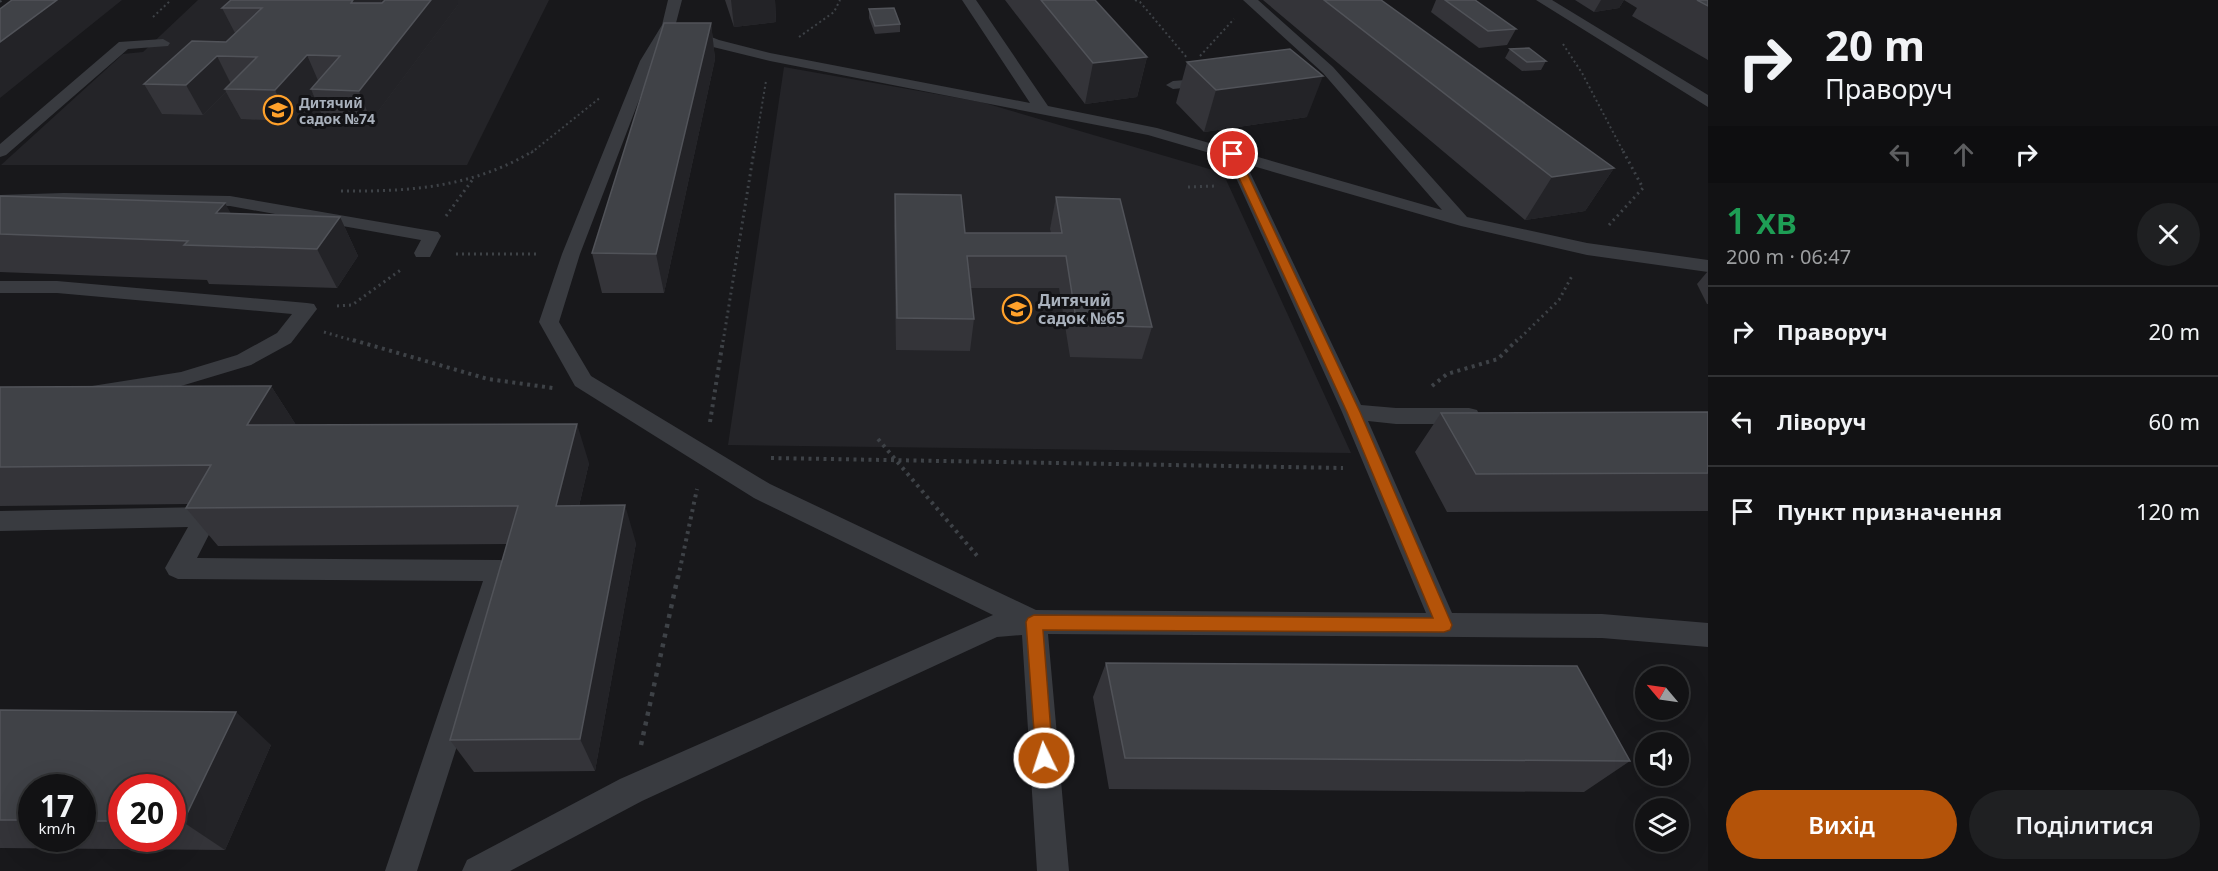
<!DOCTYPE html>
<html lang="uk">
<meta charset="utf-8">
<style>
:root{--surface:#121214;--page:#1f2022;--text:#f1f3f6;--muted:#9c9ea0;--line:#313234;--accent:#b45309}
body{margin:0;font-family:"Noto Sans",sans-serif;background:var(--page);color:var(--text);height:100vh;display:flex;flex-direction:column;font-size:22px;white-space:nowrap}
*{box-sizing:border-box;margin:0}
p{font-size:20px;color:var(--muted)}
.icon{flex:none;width:33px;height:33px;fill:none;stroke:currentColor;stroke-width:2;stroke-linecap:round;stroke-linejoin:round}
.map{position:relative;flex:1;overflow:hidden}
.sheet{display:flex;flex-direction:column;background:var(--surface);width:510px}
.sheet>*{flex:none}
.banner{background:#121214;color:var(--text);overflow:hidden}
.needle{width:39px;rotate:299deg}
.tools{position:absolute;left:1635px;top:666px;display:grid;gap:12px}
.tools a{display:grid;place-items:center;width:54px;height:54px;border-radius:50%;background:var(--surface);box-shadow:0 6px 24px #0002,0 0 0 2px var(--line);font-size:30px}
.speed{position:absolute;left:18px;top:774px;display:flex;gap:12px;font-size:30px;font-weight:700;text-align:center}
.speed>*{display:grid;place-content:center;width:78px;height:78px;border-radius:50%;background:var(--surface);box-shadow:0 6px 24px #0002,0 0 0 2px var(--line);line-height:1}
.speed small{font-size:15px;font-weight:400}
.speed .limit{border:9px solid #d22;background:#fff;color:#111}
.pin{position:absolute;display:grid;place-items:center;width:51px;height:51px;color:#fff;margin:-26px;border:3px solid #fff;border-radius:50%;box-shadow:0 2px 6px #0007}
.me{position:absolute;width:66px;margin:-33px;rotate:356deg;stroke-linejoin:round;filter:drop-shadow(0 0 4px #0008)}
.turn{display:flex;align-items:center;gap:21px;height:126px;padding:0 18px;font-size:27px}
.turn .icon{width:78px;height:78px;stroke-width:2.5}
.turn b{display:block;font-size:42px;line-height:51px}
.lanes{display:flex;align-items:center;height:57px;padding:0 18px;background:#0003;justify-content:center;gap:30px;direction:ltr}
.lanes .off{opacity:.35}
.round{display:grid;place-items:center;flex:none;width:63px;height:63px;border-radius:32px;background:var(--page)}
.head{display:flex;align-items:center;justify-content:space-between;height:102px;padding:0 18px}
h1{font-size:36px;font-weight:600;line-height:45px;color:#1e9e55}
.primary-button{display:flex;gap:12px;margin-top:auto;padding:12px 18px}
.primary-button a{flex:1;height:69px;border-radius:36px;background:var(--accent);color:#fff;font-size:24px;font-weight:600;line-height:69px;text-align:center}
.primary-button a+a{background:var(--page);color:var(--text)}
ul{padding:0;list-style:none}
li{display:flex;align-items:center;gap:18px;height:90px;padding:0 18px;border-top:2px solid var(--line)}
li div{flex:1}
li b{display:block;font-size:22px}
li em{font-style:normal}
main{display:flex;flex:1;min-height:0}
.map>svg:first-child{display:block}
.built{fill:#242428}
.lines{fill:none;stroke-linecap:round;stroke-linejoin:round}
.path-far3{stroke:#3e4247;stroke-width:2;stroke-dasharray:2 3;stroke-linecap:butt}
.path-far2{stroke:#3e4247;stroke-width:3;stroke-dasharray:2 4;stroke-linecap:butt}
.path-far1{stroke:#3e4247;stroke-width:4;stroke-dasharray:3 4.5;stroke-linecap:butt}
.path{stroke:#3e4247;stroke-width:4.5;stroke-dasharray:4 6;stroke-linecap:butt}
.lane{fill:#393b40;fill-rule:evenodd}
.wall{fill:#343439;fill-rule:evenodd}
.shaded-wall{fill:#232327}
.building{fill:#404247;stroke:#515359;stroke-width:1.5}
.route{fill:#b45309;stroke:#753606;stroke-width:1.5}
.labels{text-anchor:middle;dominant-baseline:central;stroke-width:6;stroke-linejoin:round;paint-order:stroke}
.far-poi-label{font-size:14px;font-weight:bold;fill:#a9b1bc;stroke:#131316;text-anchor:start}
.poi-label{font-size:16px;font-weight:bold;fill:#a9b1bc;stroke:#131316;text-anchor:start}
</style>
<main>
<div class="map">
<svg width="1708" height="871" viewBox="0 0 1708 871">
<rect width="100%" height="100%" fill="#18181b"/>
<path class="built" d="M198,0H549L467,165H1L123,54L143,52Z
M784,67L981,102L1223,173L1351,453L728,445Z"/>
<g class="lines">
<path class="path-far3" d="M1135,0L1140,2L1188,59
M0,2L2,0
M153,17L171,0
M799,37L834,12L840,0
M1563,44L1582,73L1624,153
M1200,56L1234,19
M531,153L601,97
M754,153L766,81"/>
<path class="path-far2" d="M1188,187L1216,186
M341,191C409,192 474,187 533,151
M446,216L473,179
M1609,225L1643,188L1623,151
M456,254H539
M337,306L352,305L402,269
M324,332L358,342
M723,342L754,151
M1516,342L1559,300L1573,274"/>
<path class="path-far1" d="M353,340L488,379L553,388
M1432,386L1447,374L1498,359L1517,340
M710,422L723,340
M878,439L979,558
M771,458L1343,468
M678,578L697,489"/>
<path class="path" d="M641,745L678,576"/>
<path class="lane" d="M668,0H682L676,23L719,40L770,53L1030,103L962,0H976L1048,106L1157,128L1442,210L1323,73L1243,0H1258L1333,67L1467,217L1587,243L1708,260V272L1587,255L1461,226L1246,164L1361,405L1396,408H1469L1477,410L1480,416L1477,422L1469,424H1396L1368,421L1452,613L1602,614L1708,623V647L1602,638L1048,634L1069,871H1037L1022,635L997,637L642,801L510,871H462L467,860L620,779L993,615L754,498L575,386L539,322L562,254L640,61L662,25ZM672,31L709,46L770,61L1148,135L1227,158L1342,412L1426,613L1036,610L770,484L591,376L559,322L580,254L654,61Z
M1536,0H1552L1708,95V107Z
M163,39L170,43L168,46L128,49L6,155L0,157V144L119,42Z
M1210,78L1215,79L1217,82L1215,85L1173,89L1166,85L1173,81Z
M64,193L230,196L432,231L438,232L441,236L430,257H416L414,253L421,240L230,206L64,203L0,205V195Z
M0,281H57L307,303L314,304L317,309L291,343L251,365L181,386L100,399L92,396L89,391L92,386L181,372L237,355L277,333L292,314L57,293H0Z
M206,507L215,510L218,517L197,558L500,560L509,563L513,571L417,871H385L483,581L178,579L169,575L165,568L188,527L0,531V511Z"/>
</g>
<path class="wall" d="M231,0H380L382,3L458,5L371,121L324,120L313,94L289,121L241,119L226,92L203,115L162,114L144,84L226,42L235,33L222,8Z
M725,0H775L776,22L734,27Z
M1005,0H1095L1147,57L1137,97L1085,104Z
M1263,0H1381L1614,168L1585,211L1525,220Z
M1436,0H1475L1516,29L1507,45L1479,48L1431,12Z
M1575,0H1624L1619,8L1594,12Z
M1624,0H1708V60L1632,16L1637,8Z
M869,9L900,24V32L875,34L869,18Z
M711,23L715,59L664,293H602L592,253Z
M1510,49L1546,61L1541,70L1522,71L1505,58Z
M1187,62L1307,117L1204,132L1176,103Z
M895,194L965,233H1051L1050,229L1056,197L1152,327L1142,359L1070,357L1059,288H970L974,319L970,351L896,350L894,226Z
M0,196L231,213L340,217L358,256L337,288L209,284L207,280L0,272Z
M1708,271V304H1707L1697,284Z
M271,386L296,425L589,463L579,506L636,543L595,771L474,772L450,740L507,544L218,546L186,508L188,504L0,506V387Z
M1708,412V511L1447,512L1415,452L1441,413Z
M1106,663L1630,761L1584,792L1109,789L1093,697Z
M0,710L271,745L225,850L0,848ZM32,788H82V838H32ZM122,788H172V838H122Z"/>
<path class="shaded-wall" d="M57,0H122L0,98V42Z
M353,0H380L383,7L351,3Z
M431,0H457L458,5L371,121L359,91Z
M731,0H775L776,22L734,27Z
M1601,0H1624L1619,8L1594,12Z
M711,23L715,59L664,293L656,254Z
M307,55L320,85L311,89L313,94L289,121L275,90Z
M217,56L232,86L225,89L226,92L203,115L186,85Z
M1147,57L1137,97L1085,104L1093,63Z
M1323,76L1307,117L1204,132L1216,90Z
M1614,168L1585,211L1525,220L1552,177Z
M225,203L247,242L216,213Z
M340,217L358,256L337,288L317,249Z
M271,386L296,425H247Z
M577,424L589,463L570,544L556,506Z
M625,505L636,543L595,771L580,739Z
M236,712L271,745L225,850L183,822Z"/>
<path class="building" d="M12,0H57L0,42V9Z
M231,0H353L351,3H382L385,0H431L359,91L311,89L340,56L307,55L275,90L225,89L257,57L217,56L186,85L144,84L192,41L226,42L262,8H222Z
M1041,0H1095L1147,57L1093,63Z
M1324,0H1381L1614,168L1552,177Z
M1445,0H1475L1516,29L1488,31Z
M1697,0H1708V6Z
M894,8L900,24L875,26L869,9Z
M664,23H711L656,254L592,253Z
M1529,48L1546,61L1527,62L1510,49Z
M1290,49L1323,76L1216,90L1187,62Z
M895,194L961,195L965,233H1062L1056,197L1120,199L1152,327L1077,325L1066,256H967L974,319L897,318Z
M0,196L225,203L216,213L340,217L317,249L184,245L188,241L0,234Z
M271,386L247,425L577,424L556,506L625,505L580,739L450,740L518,506L186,508L211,465L0,467V387Z
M1708,412V473L1476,474L1441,413Z
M1106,663L1577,666L1630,761L1125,758Z
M0,710L236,712L183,822H172V788H122V821H82V788H32V820H0Z"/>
<path class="route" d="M1233,151L1238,154L1360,412L1452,625L1450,630L1444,632L1043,630L1053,758L1051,764L1044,767L1038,764L1036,758L1026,622L1028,618L1034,615L1433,618L1347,412L1228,154Z"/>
<defs>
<g id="school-ring" transform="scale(1.5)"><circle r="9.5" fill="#131316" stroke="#ffa12b" stroke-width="1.5"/><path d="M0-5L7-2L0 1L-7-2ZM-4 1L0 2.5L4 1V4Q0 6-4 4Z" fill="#ffa12b"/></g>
</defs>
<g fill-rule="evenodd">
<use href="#school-ring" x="278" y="110"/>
<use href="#school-ring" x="1017" y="309"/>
</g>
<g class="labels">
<g class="far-poi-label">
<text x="299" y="102">Дитячий<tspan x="299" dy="16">садок №74</tspan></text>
</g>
<g class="poi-label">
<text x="1038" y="300">Дитячий<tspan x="1038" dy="18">садок №65</tspan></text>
</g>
</g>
</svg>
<div class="tools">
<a><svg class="needle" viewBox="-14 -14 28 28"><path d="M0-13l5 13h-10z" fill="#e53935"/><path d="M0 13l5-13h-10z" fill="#9c9ea0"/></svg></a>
<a><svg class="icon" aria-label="sound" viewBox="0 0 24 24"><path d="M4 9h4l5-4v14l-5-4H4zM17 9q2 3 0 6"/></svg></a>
<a><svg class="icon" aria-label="layers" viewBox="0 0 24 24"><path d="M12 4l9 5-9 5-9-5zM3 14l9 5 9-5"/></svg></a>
</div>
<div class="speed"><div>17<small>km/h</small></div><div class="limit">20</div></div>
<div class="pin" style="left:1233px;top:154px;background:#d93025"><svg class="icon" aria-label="arrive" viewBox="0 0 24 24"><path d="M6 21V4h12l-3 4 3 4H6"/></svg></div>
<svg class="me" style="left:1044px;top:758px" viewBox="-20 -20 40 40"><circle r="17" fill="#b45309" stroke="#fff" stroke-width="3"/><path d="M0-11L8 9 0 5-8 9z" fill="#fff"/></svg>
</div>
<section class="sheet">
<div class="banner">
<div class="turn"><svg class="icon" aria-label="right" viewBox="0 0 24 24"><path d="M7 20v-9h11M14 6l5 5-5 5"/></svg><div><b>20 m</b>Праворуч</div></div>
<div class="lanes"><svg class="icon off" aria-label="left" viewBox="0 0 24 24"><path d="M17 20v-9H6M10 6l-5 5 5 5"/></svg><svg class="icon off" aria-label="ahead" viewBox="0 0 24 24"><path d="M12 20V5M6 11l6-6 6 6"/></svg><svg class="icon" aria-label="right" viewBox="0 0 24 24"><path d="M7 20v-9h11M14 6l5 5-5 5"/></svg></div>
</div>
<div class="head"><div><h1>1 хв</h1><p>200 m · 06:47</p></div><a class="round"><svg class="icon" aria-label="close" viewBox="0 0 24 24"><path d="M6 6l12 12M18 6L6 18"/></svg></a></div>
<ul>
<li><svg class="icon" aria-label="right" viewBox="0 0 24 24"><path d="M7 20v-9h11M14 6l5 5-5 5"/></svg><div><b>Праворуч</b></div><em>20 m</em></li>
<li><svg class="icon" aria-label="left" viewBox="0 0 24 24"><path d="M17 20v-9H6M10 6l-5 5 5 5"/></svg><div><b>Ліворуч</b></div><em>60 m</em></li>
<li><svg class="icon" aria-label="arrive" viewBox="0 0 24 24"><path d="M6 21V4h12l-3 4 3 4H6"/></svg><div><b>Пункт призначення</b></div><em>120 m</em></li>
</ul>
<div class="primary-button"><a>Вихід</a><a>Поділитися</a></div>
</section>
</main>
